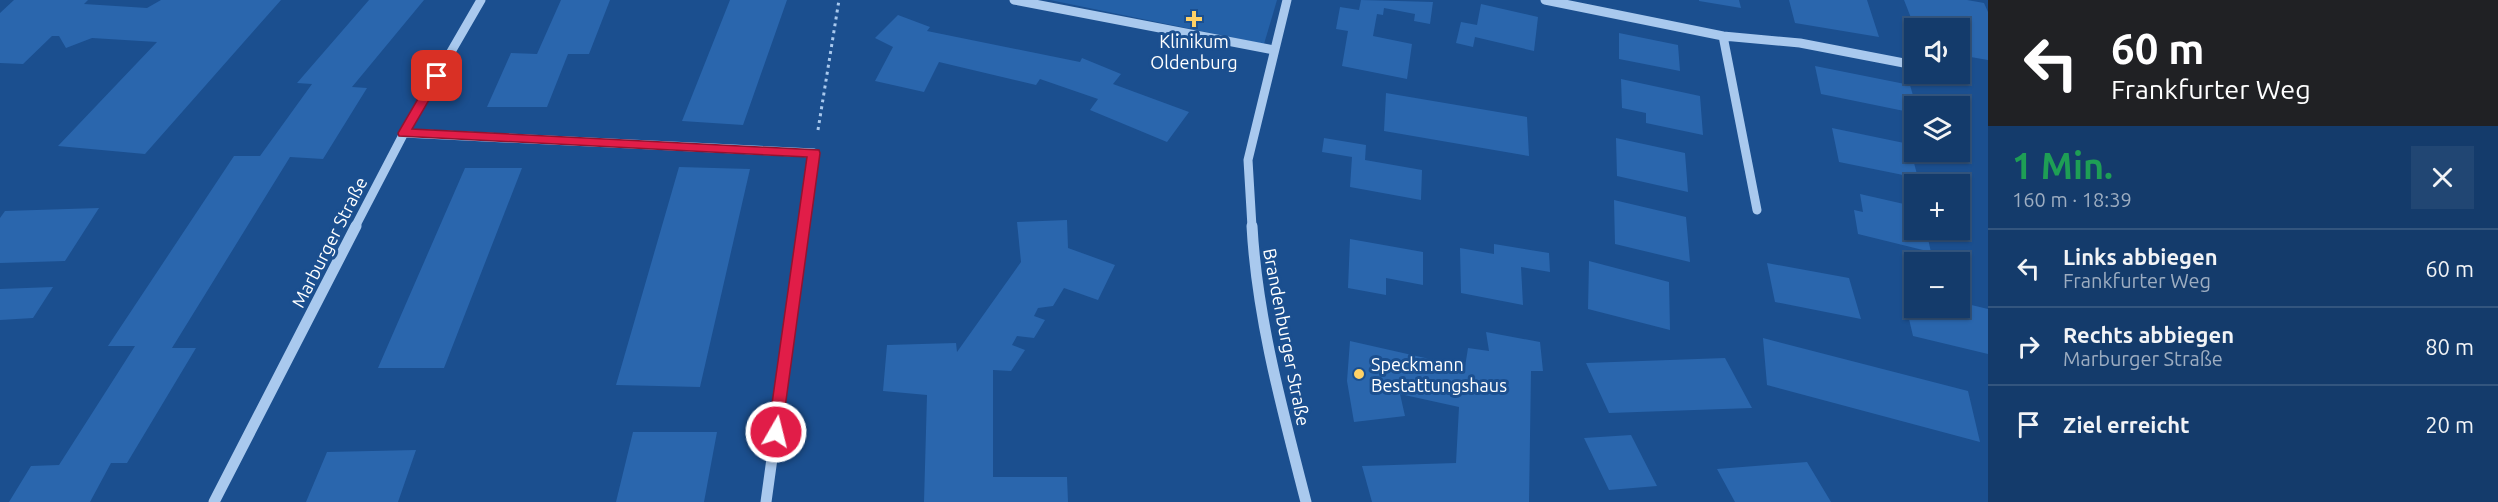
<!DOCTYPE html>
<html lang="de">
<meta charset="utf-8">
<style>
:root{--surface:#143b6b;--page:#214673;--text:#f1f3f6;--muted:#9dadc1;--line:#33557e}
body{margin:0;font-family:Ubuntu,sans-serif;background:var(--page);color:var(--text);height:100vh;display:flex;flex-direction:column;font-size:22px;white-space:nowrap}
*{box-sizing:border-box;margin:0}
p{font-size:20px;color:var(--muted)}
.icon{flex:none;width:33px;height:33px;fill:none;stroke:currentColor;stroke-width:2;stroke-linecap:round;stroke-linejoin:round}
.map{position:relative;flex:1;overflow:hidden}
.details{display:flex;flex-direction:column;background:var(--surface);width:510px}
.details>*{flex:none}
.guide{background:#202124;color:#fff;overflow:hidden}
.fabs{position:absolute;left:1904px;top:18px;display:grid;gap:12px}
.fabs a{display:grid;place-items:center;width:66px;height:66px;border-radius:0px;background:var(--surface);box-shadow:0 2px 4px #0004,0 0 0 2px var(--line);font-size:30px}
.pin{position:absolute;display:grid;place-items:center;width:51px;height:51px;color:#fff;margin:-26px;border-radius:12px;box-shadow:0 3px 9px #0006}
.me{position:absolute;width:66px;margin:-33px;rotate:8deg;stroke-linejoin:round;filter:drop-shadow(0 0 4px #0008)}
.turn{display:flex;align-items:center;gap:21px;height:126px;padding:0 24px;font-size:27px}
.turn .icon{width:78px;height:78px;stroke-width:2.5}
.turn b{display:block;font-size:42px;line-height:51px}
.round{display:grid;place-items:center;flex:none;width:63px;height:63px;border-radius:0px;background:var(--page)}
.headline{display:flex;align-items:center;justify-content:space-between;height:102px;padding:0 24px}
h1{font-size:36px;font-weight:700;line-height:45px;color:#1e9e55}
ul{padding:0;list-style:none}
li{display:flex;align-items:center;gap:18px;height:78px;padding:0 24px;border-top:2px solid var(--line)}
li div{flex:1}
li b{display:block;font-size:22px}
li em{font-style:normal}
main{display:flex;flex:1;min-height:0}
.map>svg:first-child{display:block}
.green{fill:#2461a8}
.building{fill:#2a66ad}
.lines{fill:none;stroke-linecap:round;stroke-linejoin:round}
.path{stroke:#a9c9ee;stroke-width:3;stroke-dasharray:3 4;stroke-linecap:butt}
.minor-far1{stroke:#a9c9ee;stroke-width:9}
.minor{stroke:#a9c9ee;stroke-width:11}
.route{fill:#e11d48;stroke:#92132f;stroke-width:1.5}
.poi-dot{fill:#ffd166;stroke:#1b4f8f;stroke-width:2}
.labels{text-anchor:middle;dominant-baseline:central;stroke-width:6;stroke-linejoin:round;paint-order:stroke}
.poi-label{font-size:18px;fill:#fff;stroke:#1b4f8f}
.street-label{font-size:18px;fill:#fff;stroke:#1b4f8f}
</style>
<main>
<div class="map">
<svg width="1988" height="502" viewBox="0 0 1988 502">
<rect width="100%" height="100%" fill="#1b4f8f"/>
<path class="green" d="M1050,0H1277L1264,44Z"/>
<path class="building" d="M14,0H88L84,4L147,8L161,0H281L145,154L58,146L157,42L92,38L66,48L59,36H52L23,64L0,63V13Z
M369,0H424L352,87L367,88L323,159L290,157L172,348H196L127,463H111L90,502H9L31,466L59,465L135,346H108L234,156H260L312,84L297,83Z
M561,0H610L589,54H568L547,107H487L511,53L537,54Z
M730,0H787L743,125L682,121Z
M1361,0L1433,2L1430,24L1414,21L1415,14L1384,8L1383,15L1377,14L1373,36L1412,44L1407,79L1342,66L1348,31L1336,29L1340,7L1359,10Z
M1699,0H1739L1741,8L1699,1Z
M1789,0H1867L1879,37L1795,23Z
M1904,0H1967L1984,3L1988,12V60L1959,55V28H1915Z
M1481,4L1538,17L1534,51L1475,37L1473,47L1456,43L1461,22L1477,25Z
M898,15L930,27L927,31L1080,62L1082,58L1121,74L1113,84L1189,112L1167,142L1090,110L1098,99L1040,79L1036,85L939,62L924,92L875,81L893,47L875,38Z
M1619,33L1678,45L1680,71L1619,59Z
M1815,66L1910,85L1916,106H1914V113L1821,94Z
M1621,79L1700,96L1703,135L1646,123V113L1622,108Z
M1386,93L1527,117L1529,156L1384,131Z
M1832,128L1909,144L1918,178L1839,162Z
M1324,138L1366,145L1365,160L1422,170L1421,200L1350,187L1352,157L1322,152Z
M1616,138L1685,153L1688,192L1617,176Z
M679,167L750,169L700,387L616,385Z
M465,168H522L444,368H378Z
M1860,194L1904,204L1908,218L1914,220V230H1926L1931,252L1858,234L1854,210L1863,212Z
M1614,200L1686,217L1690,262L1615,244Z
M99,208L65,261L0,263V218L5,211Z
M1067,220L1068,248L1115,265L1098,300L1064,288L1053,306L1038,308L1034,316L1045,320L1034,338L1017,336L1012,345L1025,350L1011,371L993,370V477H1067L1068,502H924L927,395L883,391L887,345L956,343L957,352L1021,262L1017,222Z
M1350,239L1423,252V285L1386,278V295L1348,288Z
M1494,244L1549,253L1550,272L1521,267L1523,305L1461,293L1460,248L1494,254Z
M1589,261L1669,282L1670,330L1588,309Z
M1767,263L1849,278L1861,319L1775,302Z
M53,287L33,318L0,320V289Z
M1902,289L1914,291V308H1959V302L1988,309V354L1913,336Z
M1486,332L1540,342L1543,371H1531L1529,502H1372L1362,466L1456,463L1459,407L1400,394L1405,416L1354,422L1347,381L1350,341L1465,367L1468,348L1489,351Z
M1763,338L1968,391L1980,442L1767,385Z
M1725,358L1752,408L1609,413L1586,363Z
M633,432H717L704,502H616Z
M1631,435L1657,486L1609,490L1584,438Z
M416,450L398,502H306L327,452Z
M1807,462L1831,502H1735L1717,469Z"/>
<g class="lines">
<path class="path" d="M818,130L839,0"/>
<path class="minor-far1" d="M1014,0L1274,50
M1545,0L1723,36L1757,210
M1723,36L1800,43L1909,64
M404,133L814,153L804,227
M355,227L404,133L481,0
M1252,227L1248,160L1287,0"/>
<path class="minor" d="M1252,226C1257,319 1283,412 1306,502
M214,502L356,226
M766,502L804,226"/>
</g>
<path class="route" d="M437,72L443,76L412,129L819,150L820,153L781,437L776,439L770,437L768,432L807,157L399,136L398,133L433,73Z"/>
<g class="poi-dot">
<path d="M1191 10h6v6h6v6h-6v6h-6v-6h-6v-6h6z"/>
<circle cx="1359" cy="374" r="6"/>
</g>
<g class="labels">
<g class="poi-label">
<text x="1194" y="41">Klinikum<tspan x="1194" dy="21">Oldenburg</tspan></text>
<text x="1371" y="364" text-anchor="start">Speckmann<tspan x="1371" dy="21">Bestattungshaus</tspan></text>
</g>
<g class="street-label">
<text transform="translate(329 242) rotate(-63)">Marburger Straße</text>
<text transform="translate(1287 337) rotate(79)">Brandenburger Straße</text>
</g>
</g>
</svg>
<div class="fabs">
<a><svg class="icon" aria-label="sound" viewBox="0 0 24 24"><path d="M4 9h4l5-4v14l-5-4H4zM17 9q2 3 0 6"/></svg></a>
<a><svg class="icon" aria-label="layers" viewBox="0 0 24 24"><path d="M12 4l9 5-9 5-9-5zM3 14l9 5 9-5"/></svg></a>
<a>+</a>
<a>−</a>
</div>
<div class="pin" style="left:437px;top:76px;background:#d93025"><svg class="icon" aria-label="arrive" viewBox="0 0 24 24"><path d="M6 21V4h12l-3 4 3 4H6"/></svg></div>
<svg class="me" style="left:776px;top:432px" viewBox="-20 -20 40 40"><circle r="17" fill="#e11d48" stroke="#fff" stroke-width="3"/><path d="M0-11L8 9 0 5-8 9z" fill="#fff"/></svg>
</div>
<section class="details">
<div class="guide">
<div class="turn"><svg class="icon" aria-label="left" viewBox="0 0 24 24"><path d="M17 20v-9H6M10 6l-5 5 5 5"/></svg><div><b>60 m</b>Frankfurter Weg</div></div>
</div>
<div class="headline"><div><h1>1 Min.</h1><p>160 m · 18:39</p></div><a class="round"><svg class="icon" aria-label="close" viewBox="0 0 24 24"><path d="M6 6l12 12M18 6L6 18"/></svg></a></div>
<ul>
<li><svg class="icon" aria-label="left" viewBox="0 0 24 24"><path d="M17 20v-9H6M10 6l-5 5 5 5"/></svg><div><b>Links abbiegen</b><p>Frankfurter Weg</p></div><em>60 m</em></li>
<li><svg class="icon" aria-label="right" viewBox="0 0 24 24"><path d="M7 20v-9h11M14 6l5 5-5 5"/></svg><div><b>Rechts abbiegen</b><p>Marburger Straße</p></div><em>80 m</em></li>
<li><svg class="icon" aria-label="arrive" viewBox="0 0 24 24"><path d="M6 21V4h12l-3 4 3 4H6"/></svg><div><b>Ziel erreicht</b></div><em>20 m</em></li>
</ul>
</section>
</main>
